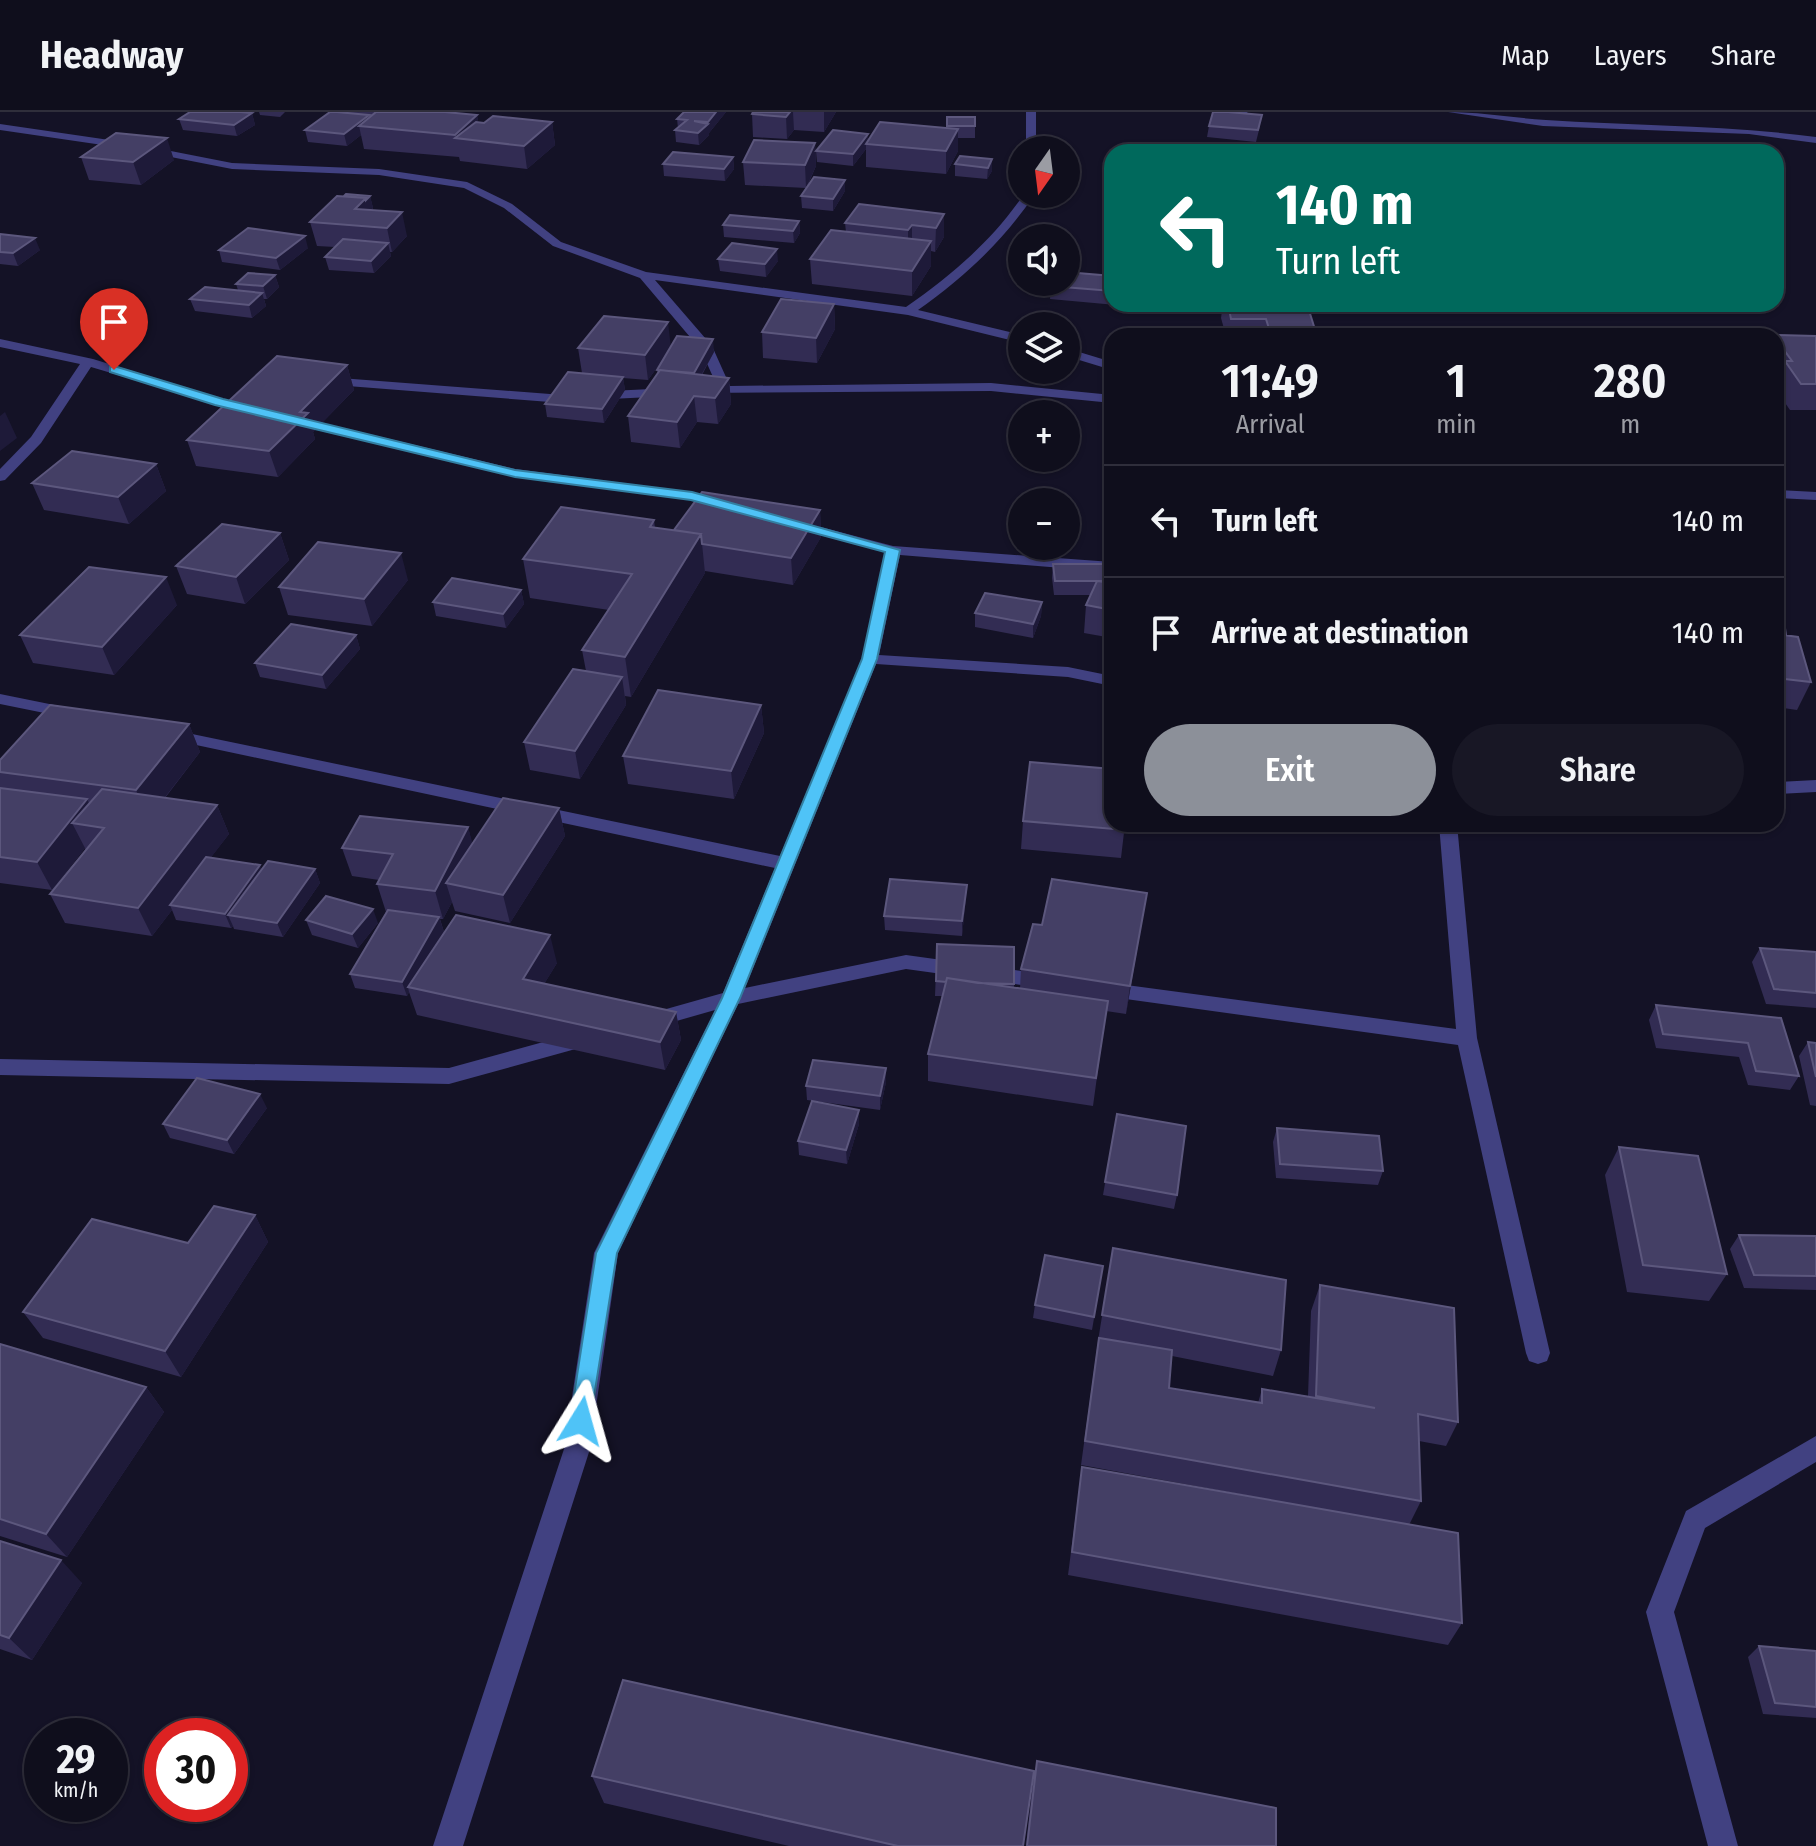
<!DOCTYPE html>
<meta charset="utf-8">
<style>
:root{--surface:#0f0e1c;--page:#181725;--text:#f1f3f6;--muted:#9b9ca3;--line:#2f2e3b;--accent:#8c9099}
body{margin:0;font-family:"Fira Sans Condensed",sans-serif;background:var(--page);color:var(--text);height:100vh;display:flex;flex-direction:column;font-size:30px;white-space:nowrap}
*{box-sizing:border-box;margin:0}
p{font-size:26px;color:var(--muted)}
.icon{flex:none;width:44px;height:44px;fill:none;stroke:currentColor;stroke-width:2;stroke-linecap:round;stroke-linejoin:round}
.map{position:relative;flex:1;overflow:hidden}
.side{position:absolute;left:1104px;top:216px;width:680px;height:504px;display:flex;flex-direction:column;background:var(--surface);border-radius:24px;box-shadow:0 2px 6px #0004,0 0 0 2px var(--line)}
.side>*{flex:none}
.hud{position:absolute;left:1104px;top:32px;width:680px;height:168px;border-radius:24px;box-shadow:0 2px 6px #0004,0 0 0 2px var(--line);background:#00695c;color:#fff;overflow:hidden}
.needle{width:52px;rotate:194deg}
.buttons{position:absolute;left:1008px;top:24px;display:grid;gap:16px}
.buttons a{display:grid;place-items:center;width:72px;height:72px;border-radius:50%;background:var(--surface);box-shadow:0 2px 6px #0004,0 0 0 2px var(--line);font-size:40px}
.speed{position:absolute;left:24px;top:1606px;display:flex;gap:16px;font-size:40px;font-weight:700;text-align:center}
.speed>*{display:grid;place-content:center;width:104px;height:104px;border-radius:50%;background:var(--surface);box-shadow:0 2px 6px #0004,0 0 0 2px var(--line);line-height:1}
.speed small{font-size:20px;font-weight:400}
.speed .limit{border:12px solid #d22;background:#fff;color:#111}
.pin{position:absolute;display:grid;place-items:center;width:68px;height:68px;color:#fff;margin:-82px -34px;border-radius:50% 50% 50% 0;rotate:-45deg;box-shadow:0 0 8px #0007}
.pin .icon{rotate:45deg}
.me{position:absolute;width:88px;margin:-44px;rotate:8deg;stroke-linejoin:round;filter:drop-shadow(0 0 6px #0008)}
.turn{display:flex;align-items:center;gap:28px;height:168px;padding:0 40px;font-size:36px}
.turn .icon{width:104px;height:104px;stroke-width:2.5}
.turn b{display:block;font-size:56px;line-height:68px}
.eta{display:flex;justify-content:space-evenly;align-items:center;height:136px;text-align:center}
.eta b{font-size:48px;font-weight:600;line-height:56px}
.cta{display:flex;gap:16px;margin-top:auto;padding:16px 40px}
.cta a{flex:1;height:92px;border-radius:48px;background:var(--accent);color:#fff;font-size:32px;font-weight:600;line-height:92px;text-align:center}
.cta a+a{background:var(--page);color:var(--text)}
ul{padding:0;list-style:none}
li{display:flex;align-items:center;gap:24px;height:112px;padding:0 40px;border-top:2px solid var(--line)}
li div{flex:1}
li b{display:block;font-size:30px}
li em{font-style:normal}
header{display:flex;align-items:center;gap:48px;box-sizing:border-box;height:112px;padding:0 40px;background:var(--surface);border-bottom:2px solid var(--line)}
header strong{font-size:38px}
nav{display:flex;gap:44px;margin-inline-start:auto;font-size:28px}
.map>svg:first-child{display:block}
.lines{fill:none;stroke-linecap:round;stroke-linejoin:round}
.minor{fill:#414181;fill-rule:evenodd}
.wall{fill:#322c53}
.shaded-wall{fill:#1e1a39}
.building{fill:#443f65;stroke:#5c577d;stroke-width:2}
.route{fill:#4fc3f7;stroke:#337fa1;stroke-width:2}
</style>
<header>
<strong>Headway</strong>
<nav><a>Map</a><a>Layers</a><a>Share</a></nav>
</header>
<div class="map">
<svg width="1816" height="1734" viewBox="0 0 1816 1734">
<rect width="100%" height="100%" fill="#141226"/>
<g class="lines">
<path class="minor" d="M1026,0H1036V38H1026Z
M1214,0H1248C1241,5 1221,5 1214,0Z
M1448,0C1481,0 1513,6 1546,8C1636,14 1726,13 1816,25V31L1749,22L1543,14Z
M0,12L130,31L232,51L379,57L467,70L512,92L561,130L646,160L906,195C952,163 992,129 1024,82H1035C1003,129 965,165 918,198L1022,223V231L908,203L655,168L712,234L730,274L991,271L1112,283V291L991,279L698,281V275L717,274L701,238L640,166L553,134L504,96L464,76L379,63L232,57L130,37L0,18Z
M0,227L93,247L258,298L246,301L91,255L41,331L5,368L0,369V357L31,325L80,252L0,235Z
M1066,236L1112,250V258L1066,244Z
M327,265L550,282L671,276L678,280L671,284L550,290L322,272L320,269Z
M293,304L515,357L692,380L728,392L721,396L691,388L515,365L288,311V305Z
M1776,378L1816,380V388L1776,386Z
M798,409L893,434L1112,450V460L900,443L879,543L1068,555L1112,564V574L1068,565L876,552L745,876L906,843L1044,862L1051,864L1054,869L1051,874L1044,876L906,857L738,892L618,1141L590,1337L463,1734H433L564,1337L594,1141L715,898L652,916L645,913L642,908L645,903L723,881L775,756L168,627L159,622L168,617L780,744L862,547L885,440L793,416V410Z
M0,582L74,597L82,602L74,607L0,592Z
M1816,668V680L1776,682V670Z
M1439,712H1457L1477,926L1550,1241L1547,1249L1538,1252L1529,1249L1526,1241L1458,933L1104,884L1097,882L1094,877L1097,872L1104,870L1456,917Z
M583,919L590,921L593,927L590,933L449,972L0,963V947L449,956Z
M1816,1324V1350L1705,1416L1674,1500L1738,1734H1708L1646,1500L1686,1399Z"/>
</g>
<path class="wall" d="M259,0H285L280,5L260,3Z
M330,0H447L477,3L478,10H552L555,33L527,57L460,49L459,45L364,37L361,23L347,34L308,30L305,18Z
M726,0L709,21V23L699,33L676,30L675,18L678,16L677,7Z
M753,0H836L824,20L794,18L787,27L753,25L752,2Z
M252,1L255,13L237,24L183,18L179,7Z
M947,5H975V26H958V39L946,62L866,55V37L853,54L817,50L816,39L868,28L947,16Z
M1209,14H1260L1256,30L1207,25Z
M815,31L816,54L807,75L845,68V79L833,99L802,96L801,84L806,76L745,73L743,50Z
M81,45L174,48L141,73L89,68Z
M733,45L734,57L725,69L664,64L663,52Z
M992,47V59L987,67L955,64V52Z
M370,84L373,96L372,98L407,124L392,140H390L391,144L374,161L329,158L325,145L335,135L317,134L310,110Z
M944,102V125L935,140L931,139V154L912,184L812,172L810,147L846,120L845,111Z
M799,109L800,121L794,131L724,125L723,113Z
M0,122L40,138L18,154L0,152Z
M308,136L280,158L222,150L219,138Z
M718,147L778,149L766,165L720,159Z
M275,163L279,175L267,187H264L266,194L252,206L195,199L190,187L238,178L236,172Z
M1112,164V192L1116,193L1050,187L1051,174Z
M834,192L835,217L817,251L763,246L762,220Z
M1133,192H1307L1317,224H1226L1221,206L1222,199H1215L1213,193L1211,200L1136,201Z
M1776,224H1816V298H1790L1776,278Z
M671,234L714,240L702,263L729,266L731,292L718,312L697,310L680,336L631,330L628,304L657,263V258L663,247L648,268L623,266L625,278L604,311L547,305L545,292L582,261L578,236Z
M347,253L354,278L313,320L315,327L278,365L196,354L187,328Z
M156,352L166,379L129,412L44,398L32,371Z
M820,398L821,425L793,473L705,459V461L631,585L625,584L626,593L580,667L530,658L524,630L586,559L582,538L609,498L530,486L523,447L654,408L655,416L674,418Z
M280,421L289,448L245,492L187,482L176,454Z
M1053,452H1112V526L1084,521L1086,493L1091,483H1054L1052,466Z
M408,468L372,514L288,503L279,475Z
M521,478L524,492L506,516L436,504L433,490Z
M1776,485L1782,513L1781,515L1811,570L1797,598L1776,595Z
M1042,490L1041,504L1033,526L975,515V501Z
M177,493L114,563L33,551L20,523Z
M356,523L360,537L326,577L260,565L255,551Z
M761,593L764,621L734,687L628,672L623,644Z
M189,612L200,640L165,686L217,693L229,722L211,745L262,758L315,757L320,771L283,825L234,817L233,814L231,816L176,808L172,798L152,824L65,811L50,782L86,739L85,736L52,778L0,771V648Z
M559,696L565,724L510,811L455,799L452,790L443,807H440L444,820L439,828L557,851L544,872L676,900L681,928L665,958L417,903L409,880L407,884L355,876L350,862L386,800L377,772L379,768L352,764L342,736L468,715L472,732Z
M1023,709L1125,712L1121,746L1021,737Z
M1201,712H1218L1217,714Z
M967,773L962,824L885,818L884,804Z
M1147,781L1126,902L1106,899L1093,994L928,969V942L942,884H935L937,832L1014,835V876L1020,877L1021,857L1042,813Z
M306,808L378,811L358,836L312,823Z
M1760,836L1816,840V896L1766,892L1752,850Z
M1656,893L1781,906L1799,964L1790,978L1748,973L1739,945L1656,936L1649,908Z
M1808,930L1816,931V994L1810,993L1799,944Z
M886,970L880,998L807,988L806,974Z
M267,996L234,1042L170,1026L163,1012Z
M859,998V1012L847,1052L799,1043L798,1029Z
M1117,1002L1177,1083L1174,1097L1103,1083Z
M1277,1016L1383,1059L1378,1073L1276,1066L1273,1030Z
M1619,1035L1727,1162L1709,1189L1627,1180L1605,1063Z
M255,1103L268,1130L181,1265L43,1226L23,1200Z
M1739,1123L1816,1124V1178L1744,1176L1730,1137Z
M1113,1136L1281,1238L1273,1264L1172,1244L1169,1276L1258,1291L1262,1277L1308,1284L1311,1199L1320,1173L1458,1310L1446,1334L1419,1329L1421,1389L1409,1413L1462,1511L1448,1533L1068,1463L1082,1355L1408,1413L1081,1353L1098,1229Z
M1103,1154L1092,1218L1033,1206L1035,1193Z
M0,1232L146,1275L164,1300L67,1445L0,1424Z
M0,1429L82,1471L32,1548L0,1537Z
M1759,1534L1816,1539V1606L1763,1602L1748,1545Z
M1037,1649L1276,1734H1026L1032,1677Z
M592,1664L1023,1734H789L604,1691Z"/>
<path class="shaded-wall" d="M716,0H726L709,21V23L699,33L698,21L708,12V10Z
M790,0H793L794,18L787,27L786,5Z
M824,0H836L824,20Z
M252,1L255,13L237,24L234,13Z
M369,3L372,15L359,14L361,23L347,34L344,22Z
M477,3L481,25L456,26L455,23Z
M552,10L555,33L527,57L524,34Z
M958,17V39L946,62V39Z
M868,22V32H866V37L853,54V42Z
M167,26L174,48L141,73L133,50Z
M815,31L816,54L806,76L805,53Z
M733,45L734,57L725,69L724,57Z
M992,47V59L987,67L988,56Z
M845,68V79L833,99V87Z
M370,84L373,96L369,100L355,97L366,86Z
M402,100L407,124L392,140L387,116Z
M944,102V125L935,140L936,116Z
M799,109L800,121L794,131L793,119Z
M912,113V137L908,142V118Z
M305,124L308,136L280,158L276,146Z
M35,126L40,138L18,154L13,141Z
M931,129V154L912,184V159Z
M388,131L391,144L374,161L371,149Z
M777,137L778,149L766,165L765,152Z
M275,163L279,175L267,187L263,174Z
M262,181L266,194L252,206L249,193Z
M834,192L835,217L817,251L816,226Z
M668,210L671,236L648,268L645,243Z
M713,227L714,240L695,274L694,261Z
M347,253L354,278L313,320L315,327L278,365L269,339L300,300Z
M623,265L625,278L604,311L602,297Z
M729,266L731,292L718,312L715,286Z
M694,284L697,310L680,336L677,310Z
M5,300L17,326L0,339V304Z
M156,352L166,379L129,412L118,385Z
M820,398L821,425L793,473L791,446Z
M280,421L289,448L245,492L236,465Z
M701,422L705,461L631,585L625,545Z
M401,441L408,468L372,514L364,487Z
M166,465L177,493L114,563L102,535Z
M521,478L524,492L506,516L503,502Z
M1042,490L1041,504L1033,526V512Z
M356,523L360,537L326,577L322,563Z
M622,565L626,593L580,667L575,639Z
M761,593L764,621L734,687L731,659Z
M189,612L200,640L148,707L136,678Z
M87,687L101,715L72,711L85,736L52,778L37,750Z
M217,693L229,722L174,794L170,793L172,798L152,824L138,796Z
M559,696L565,724L510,811L503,783Z
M468,715L476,744L446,771L452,790L443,807L435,779Z
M260,753L266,768L228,803L233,814L231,816L225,802Z
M315,757L320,771L283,825L277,811Z
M967,773L966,787L962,824V809Z
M1147,781L1142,809L1126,902L1130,874Z
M373,797L378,811L358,836L352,822Z
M439,805L444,820L412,876L408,875L409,880L407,884L402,870Z
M550,823L557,851L530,895L523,867Z
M676,900L681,928L665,958L660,930Z
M886,956V970L880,998V984Z
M260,982L267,996L234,1042L227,1028Z
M859,998V1012L847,1052L846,1038Z
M255,1103L268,1130L181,1265L165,1239Z
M146,1275L164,1300L67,1445L46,1422Z
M61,1448L82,1471L32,1548L9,1526Z"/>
<path class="building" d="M190,0H241L252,1L234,13L179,7Z
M330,0H337L369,3L344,22L305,18Z
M376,0H445L477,3L455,23L359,14Z
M684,0H716L708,10L694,9L708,12L698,21L675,18L687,8L677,7Z
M753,0H790L786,5L752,2Z
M1213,0H1228L1262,3L1258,18L1209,14Z
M493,4L552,10L524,34L455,26L476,10L484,11Z
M947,5H975V14H947Z
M880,10L958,17L946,39L866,32Z
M833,18L868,22L853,42L816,39Z
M116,21L167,26L133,50L81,45Z
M754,28L815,31L805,53L743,50Z
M673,40L733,45L724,57L663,52Z
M960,44L992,47L988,56L955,52Z
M814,65L845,68L833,87L801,84Z
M346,82L370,84L366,88V86L344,84Z
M337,84L366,86L355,97L402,100L387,116L310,110Z
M859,92L944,102L936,116L912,113L908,118L845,111Z
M730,103L799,109L793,119L723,113Z
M248,116L305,124L276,146L219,138Z
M831,118L931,129L912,159L810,147Z
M0,122L35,126L13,141L0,140Z
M343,127L388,131L371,149L325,145Z
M732,131L777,137L765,152L718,147Z
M1066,160L1112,164V179L1051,174L1052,170H1066Z
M248,161L275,163L263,174L236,172Z
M205,175L262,181L249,193L190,187Z
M781,187L834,192L816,226L762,220Z
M1228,192H1307L1317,224L1271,223L1266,207H1231Z
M604,204L668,210L645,243L578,236Z
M1416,219L1481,220L1483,224H1418Z
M1773,223L1816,224V272H1801L1785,249H1792L1776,227V224Z
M677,224L713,227L694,261L657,258Z
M277,244L347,253L300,300L308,301L269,339L187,328Z
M660,258L729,266L715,286L694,284L677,310L628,304Z
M568,260L623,265L602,297L545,292Z
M72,339L156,352L118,385L32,371Z
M702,380L820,398L791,446L702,432L701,422L674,418Z
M561,395L654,408L650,415L701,422L625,545L582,538L632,462L523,447Z
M222,412L280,421L236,465L176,454Z
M318,430L401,441L364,487L279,475Z
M1053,452H1112V469H1055Z
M89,455L166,465L102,535L20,523Z
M452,466L521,478L503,502L433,490Z
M1097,469L1112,471V498L1086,493Z
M985,481L1042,490L1033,512L975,501Z
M1776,485H1779L1782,513L1776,512Z
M291,512L356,523L322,563L255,551Z
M1776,514L1785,516L1786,523L1776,522Z
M1776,522L1798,525L1811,570L1776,566Z
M573,557L622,565L575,639L524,630Z
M658,578L761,593L731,659L623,644Z
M50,593L189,612L136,678L0,660V648Z
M1030,650L1112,657V712H1125V718L1023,709Z
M0,676L87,687L37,750L0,745Z
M102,677L217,693L138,796L50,782L104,716L72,711Z
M503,686L559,696L503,783L446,771Z
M360,704L468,715L435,779L377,772L393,742L342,736Z
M206,745L260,753L225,802L170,793Z
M268,749L315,757L277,811L228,803Z
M890,767L967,773L962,809L884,804Z
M1052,767L1147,781L1130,874L1021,857L1033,812L1042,813Z
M326,784L373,797L352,822L306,808Z
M388,798L439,805L402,870L350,862Z
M456,803L550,823L523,867L676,900L660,930L408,875Z
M937,832L1014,835V872L978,871L947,866L946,870L936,869Z
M1760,836L1816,840V881L1774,877Z
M947,866L1108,889L1096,966L928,942Z
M1656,893L1781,906L1799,964L1756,959L1748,931L1663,922Z
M1808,930L1816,931V965Z
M813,948L886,956L880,984L806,974Z
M197,966L260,982L227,1028L163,1012Z
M812,989L859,998L846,1038L798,1029Z
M1117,1002L1186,1014L1177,1083L1105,1070Z
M1277,1016L1379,1024L1383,1059L1280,1052Z
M1619,1035L1698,1044L1727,1162L1643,1153Z
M214,1094L255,1103L165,1239L23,1200L92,1107L188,1131Z
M1739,1123L1816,1124V1164L1754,1163Z
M1113,1136L1286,1168L1281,1238L1102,1203Z
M1045,1143L1103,1154L1094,1205L1035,1193Z
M1320,1173L1454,1196L1458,1310L1418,1302L1421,1389L1085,1329L1099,1226L1172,1238L1169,1276L1262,1291V1277L1375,1296L1316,1284Z
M0,1232L146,1275L46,1422L0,1407Z
M1082,1355L1458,1421L1462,1511L1072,1440Z
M0,1429L61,1448L9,1526L0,1523Z
M1759,1534L1816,1539V1595L1775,1591Z
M623,1568L1034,1659L1023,1734H898L592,1664Z
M1037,1649L1276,1696V1734H1027Z"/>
<path class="route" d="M114,254L223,287L515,358L692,380L900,438L877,547L740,886L617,1141L589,1316L581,1319L573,1316L570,1309L596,1141L722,886L862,547L885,440L691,388L515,365L215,293L110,260V255Z"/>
</svg>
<div class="buttons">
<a><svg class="needle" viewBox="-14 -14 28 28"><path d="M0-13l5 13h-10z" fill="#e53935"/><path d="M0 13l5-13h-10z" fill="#9b9ca3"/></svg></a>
<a><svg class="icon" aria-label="sound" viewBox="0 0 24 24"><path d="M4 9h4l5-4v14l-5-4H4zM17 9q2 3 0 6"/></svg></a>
<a><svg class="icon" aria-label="layers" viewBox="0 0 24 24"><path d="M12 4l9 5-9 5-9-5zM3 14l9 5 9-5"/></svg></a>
<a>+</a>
<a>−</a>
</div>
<div class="speed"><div>29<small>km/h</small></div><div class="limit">30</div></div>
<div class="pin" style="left:114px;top:258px;background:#d93025"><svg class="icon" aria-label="arrive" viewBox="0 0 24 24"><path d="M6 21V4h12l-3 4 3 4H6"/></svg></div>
<svg class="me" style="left:581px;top:1309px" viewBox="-20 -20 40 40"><path d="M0-17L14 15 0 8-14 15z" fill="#4fc3f7" stroke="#fff" stroke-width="4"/></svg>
<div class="hud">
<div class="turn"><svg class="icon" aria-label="left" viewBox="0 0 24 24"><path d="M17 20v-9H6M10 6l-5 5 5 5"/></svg><div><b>140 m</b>Turn left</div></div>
</div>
<section class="side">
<div class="eta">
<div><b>11:49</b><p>Arrival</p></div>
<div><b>1</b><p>min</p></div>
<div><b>280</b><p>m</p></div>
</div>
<ul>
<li><svg class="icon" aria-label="left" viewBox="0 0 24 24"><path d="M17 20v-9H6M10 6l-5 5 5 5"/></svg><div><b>Turn left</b></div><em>140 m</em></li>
<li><svg class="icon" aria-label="arrive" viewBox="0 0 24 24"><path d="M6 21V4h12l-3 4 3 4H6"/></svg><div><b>Arrive at destination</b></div><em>140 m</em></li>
</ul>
<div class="cta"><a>Exit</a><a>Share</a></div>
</section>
</div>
